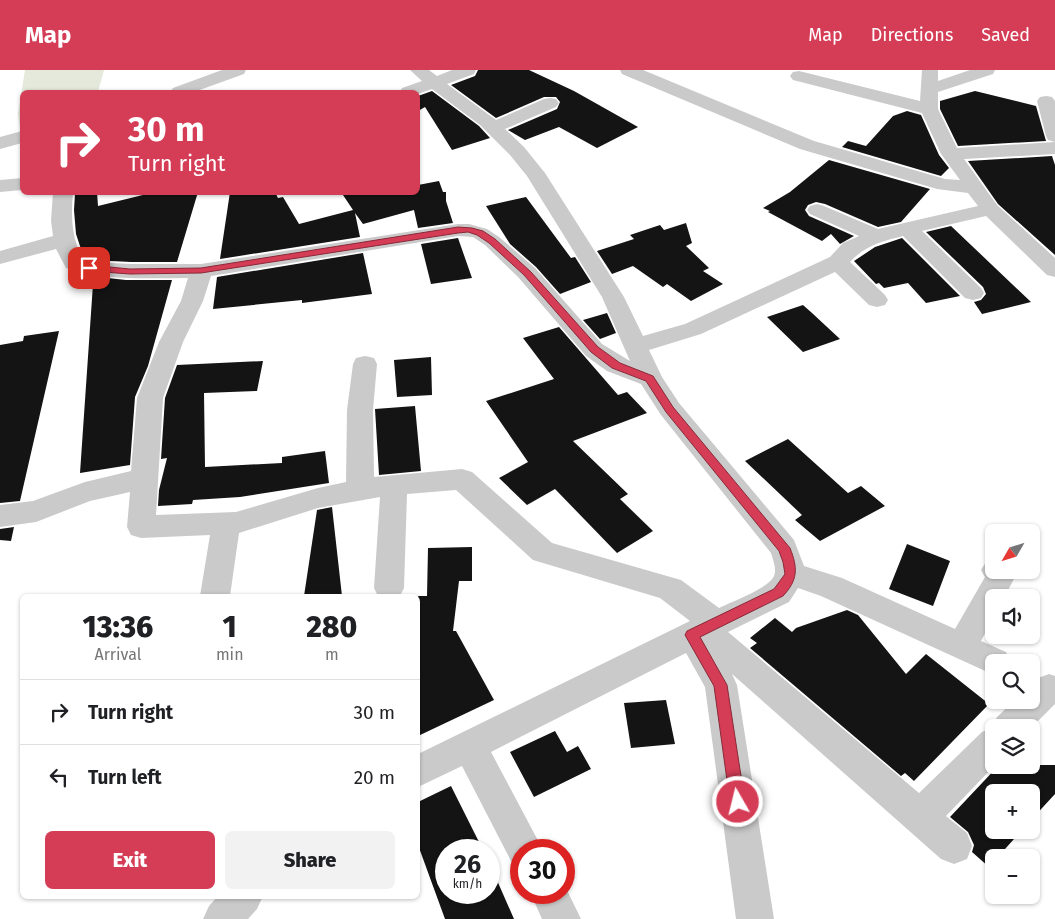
<!DOCTYPE html>
<meta charset="utf-8">
<style>
:root{--surface:#fff;--page:#f2f2f2;--text:#202124;--muted:#757577;--line:#e0e0e0;--accent:#d53d56}
body{margin:0;font-family:"Fira Sans",sans-serif;background:var(--page);color:var(--text);height:100vh;display:flex;flex-direction:column;font-size:19px;white-space:nowrap}
*{box-sizing:border-box;margin:0}
p{font-size:16px;color:var(--muted)}
.icon{flex:none;width:28px;height:28px;fill:none;stroke:currentColor;stroke-width:2;stroke-linecap:round;stroke-linejoin:round}
.map{position:relative;flex:1;overflow:hidden}
.side{position:absolute;left:20px;top:524px;width:400px;height:305px;display:flex;flex-direction:column;background:var(--surface);border-radius:8px;box-shadow:0 1px 4px #0004}
.side>*{flex:none}
.top-card{position:absolute;left:20px;top:20px;width:400px;height:105px;border-radius:8px;box-shadow:0 1px 4px #0004;background:#d53d56;color:#fff;overflow:hidden}
.needle{width:32px;rotate:231deg}
.buttons{position:absolute;left:985px;top:454px;display:grid;gap:10px}
.buttons a{display:grid;place-items:center;width:55px;height:55px;border-radius:8px;background:var(--surface);box-shadow:0 1px 4px #0004;font-size:25px}
.speed{position:absolute;left:435px;top:769px;display:flex;gap:10px;font-size:25px;font-weight:700;text-align:center}
.speed>*{display:grid;place-content:center;width:65px;height:65px;border-radius:50%;background:var(--surface);box-shadow:0 1px 4px #0004;line-height:1}
.speed small{font-size:12px;font-weight:400}
.speed .limit{border:8px solid #d22;background:#fff;color:#111}
.pin{position:absolute;display:grid;place-items:center;width:42px;height:42px;color:#fff;margin:-21px;border-radius:10px;box-shadow:0 2px 8px #0006}
.me{position:absolute;width:55px;margin:-28px;rotate:352deg;stroke-linejoin:round;filter:drop-shadow(0 0 4px #0008)}
.turn{display:flex;align-items:center;gap:18px;height:105px;padding:0 25px;font-size:22px}
.turn .icon{width:65px;height:65px;stroke-width:2.5}
.turn b{display:block;font-size:35px;line-height:42px}
.eta{display:flex;justify-content:space-evenly;align-items:center;height:85px;text-align:center}
.eta b{font-size:30px;font-weight:800;line-height:35px}
.button{display:flex;gap:10px;margin-top:auto;padding:10px 25px}
.button a{flex:1;height:58px;border-radius:8px;background:var(--accent);color:#fff;font-size:20px;font-weight:800;line-height:58px;text-align:center}
.button a+a{background:var(--page);color:var(--text)}
ul{padding:0;list-style:none}
li{display:flex;align-items:center;gap:15px;height:65px;padding:0 25px;border-top:1px solid var(--line)}
li div{flex:1}
li b{display:block;font-size:19px}
li em{font-style:normal}
header{display:flex;align-items:center;gap:30px;box-sizing:border-box;height:70px;padding:0 25px;background:var(--accent);color:#fff}
header strong{font-size:24px}
nav{display:flex;gap:28px;margin-inline-start:auto;font-size:18px}
.map>svg:first-child{display:block}
.green{fill:#e4e9db}
.building{fill:#141414}
.lines{fill:none;stroke-linecap:round;stroke-linejoin:round}
.minor{fill:#cacaca;fill-rule:evenodd}
.route{fill:#d53d56;stroke:#8a2838}
</style>
<header>
<strong>Map</strong>
<nav><a>Map</a><a>Directions</a><a>Saved</a></nav>
</header>
<div class="map">
<svg width="1055" height="849" viewBox="0 0 1055 849">
<rect width="100%" height="100%" fill="#fff"/>
<path class="green" d="M25,0H104L98,22H22L21,65L18,44Z"/>
<path class="building" d="M478,0H529L574,21L638,57L597,78L559,57L525,70L508,60L557,39L560,32L556,27H544L496,48L451,15L475,6Z
M432,21L479,56L490,68L452,80L425,37L418,41V26Z
M975,21L1036,36L1046,71L958,76L940,39V31Z
M907,41L921,45L939,85L949,98L941,106L842,77L848,71L866,76L893,46Z
M1052,86L1055,95V185L998,134L968,91Z
M829,90L930,119L901,152L878,157L825,134L816,132L808,135L805,140L809,146L854,166L840,174L831,164L822,171L768,142L770,141L763,138L790,122Z
M439,111L443,122H446V131L453,153L418,158L414,140L363,154L355,143L360,167L220,189L230,122H275L278,128L283,127L299,154L353,140L341,122H418V115Z
M84,122H97L98,136L155,122H198L177,192H131L91,190L84,188L76,164L74,140L75,124Z
M526,127L571,188L575,187L591,212L560,224L536,197L510,174L486,136Z
M686,153L692,173L686,176L709,198L703,201L723,214L691,231L667,214L663,217L633,196L612,204L597,181L634,169L630,165L660,155L664,160Z
M951,156L1031,232L982,244L974,232L981,230L986,224L983,217L926,162Z
M458,168L472,208L431,214L421,174Z
M902,168L960,226L926,233L908,213L884,218L879,213L876,214L854,191L875,177Z
M363,183L372,224L302,233V230L213,239L217,207Z
M89,206L126,210H172L148,296L135,327L130,395L80,403L93,214Z
M803,235L812,243L840,269L803,282L767,247Z
M607,243L616,263L600,269L583,250Z
M559,257L618,325L627,322L647,343L573,371L628,424L620,429L653,461L617,483L555,419L527,435L499,408L528,392L486,331L554,309L523,268Z
M59,261L20,431L0,433V275L23,271L24,266Z
M431,287L432,325L397,327L394,290Z
M263,291L257,321L204,323L205,397L282,393V387L325,381L329,413L240,427L193,430L192,434L158,436L159,420L167,388L161,389L165,328L177,295Z
M415,336L421,401L379,405L375,339Z
M788,369L848,423L861,416L885,436L820,471L795,450L802,445L745,391Z
M332,437L342,526H304L317,440Z
M14,457L11,471L0,470V459Z
M907,474L950,491L933,536L889,519Z
M472,477V511H459L453,561H456L494,630L418,666V526H427L428,478Z
M847,540L858,545L906,604L926,584L989,634L914,711L905,703L901,706L750,578L757,573L750,568L775,548L792,562L796,558Z
M666,630L675,674L631,678L624,633Z
M555,661L567,682L578,676L591,699L534,727L510,682Z
M999,695H1055V724L1031,750V722H994V760H1022L997,788H994V791L989,797L972,782L974,775L968,762L950,747Z
M451,716L483,780H446V822H489V792L514,849H445L418,775V732Z"/>
<g class="lines">
<path class="minor" d="M222,0H246L244,4L194,22H170L173,18Z
M410,0H429L437,6L452,0H476L474,4L447,14L496,50L544,29L550,28L556,29L559,33L556,37L505,59L524,77L545,103L624,227L643,266L685,254L830,187L843,173L859,166L810,144L807,140L810,136L817,134L824,136L878,159L978,136L968,123L937,119L800,79L622,4L620,0H643L814,71L945,109L960,110L941,84L922,43L793,10L790,6L793,2L799,1L920,31L922,0H938V11L970,0H995L993,4L938,22V39L957,78L1055,72V84L964,89L997,135L1055,188V207L1047,205L986,146L922,161L981,218L984,223L981,228L973,230L965,228L903,166C883,171 864,176 850,192L885,225L888,230L885,235L877,237L869,235L835,202L701,264L649,280L662,307L679,333L794,470L804,496L842,508L955,559L985,507L981,500L986,492L994,489V500H1013L1016,505L1004,528H994V546L981,571L1006,582L1011,592H994V605L821,526L798,518L789,532L728,562L919,723L982,662L992,658L997,647L1015,630H1031V614L1038,608L1049,604L1055,606V634L1031,658H994L995,695L946,746L967,763L972,776L967,789L954,794L941,789L732,604L737,615L774,849H736L705,617L686,583L491,682L543,780H521V797L512,793L462,696L418,717V684L690,551L660,528L533,490L456,420L407,424L404,518L400,526H378L374,518L380,427L318,438L239,463L230,526H200L210,465L141,468L131,465L127,457L130,422L90,431L36,452L0,457V435L33,431L85,412L131,401L137,328L159,272L181,231L188,208C147,208 105,211 66,198L56,179L0,194V181L53,166L51,151L53,122H73C71,146 71,167 83,189L91,192L131,194H201L458,154H469L487,159L499,167L535,198L602,274L630,291L602,227L527,106L510,85L480,55L432,19L418,24V22H400L402,18L422,11ZM458,166L473,167L485,175L519,208L586,286L607,301L641,314L661,345L771,483C773,490 777,499 774,506C769,518 731,532 719,538L681,510L552,473L472,402L462,399L374,407L373,340L377,294L374,288L365,286L356,288L353,294L347,340L346,412L318,418L236,442L156,445L163,328L183,272L203,231L211,206Z
M1046,26L1052,27L1055,31V72L1048,70L1046,66L1037,31L1040,27Z
M22,61V73L0,79V67Z
M22,108V120L0,122V110Z
M564,814L581,849H542L530,822H564Z
M218,826H263L257,839L248,849H203L209,836Z"/>
</g>
<path class="route" d="M458,157L472,158L483,161L495,169L531,202L598,277L620,293L653,306L673,337L790,478C798,498 798,510 783,526L700,567L727,615L745,732L743,737L738,739L732,737L730,732L714,616L685,565L687,561L774,519L785,504L783,492L779,481L666,342L646,311L612,298L591,282L524,205L489,173L477,165L468,162L458,163L201,203L130,204L89,201L85,198L89,195L130,199L201,198Z"/>
</svg>
<div class="buttons">
<a><svg class="needle" viewBox="-14 -14 28 28"><path d="M0-13l5 13h-10z" fill="#e53935"/><path d="M0 13l5-13h-10z" fill="#757577"/></svg></a>
<a><svg class="icon" aria-label="sound" viewBox="0 0 24 24"><path d="M4 9h4l5-4v14l-5-4H4zM17 9q2 3 0 6"/></svg></a>
<a><svg class="icon" aria-label="search" viewBox="0 0 24 24"><circle cx="10" cy="10" r="6"/><path d="M15 15l6 6"/></svg></a>
<a><svg class="icon" aria-label="layers" viewBox="0 0 24 24"><path d="M12 4l9 5-9 5-9-5zM3 14l9 5 9-5"/></svg></a>
<a>+</a>
<a>−</a>
</div>
<div class="speed"><div>26<small>km/h</small></div><div class="limit">30</div></div>
<div class="pin" style="left:89px;top:198px;background:#d93025"><svg class="icon" aria-label="arrive" viewBox="0 0 24 24"><path d="M6 21V4h12l-3 4 3 4H6"/></svg></div>
<svg class="me" style="left:738px;top:732px" viewBox="-20 -20 40 40"><circle r="17" fill="#d53d56" stroke="#fff" stroke-width="3"/><path d="M0-11L8 9 0 5-8 9z" fill="#fff"/></svg>
<div class="top-card">
<div class="turn"><svg class="icon" aria-label="right" viewBox="0 0 24 24"><path d="M7 20v-9h11M14 6l5 5-5 5"/></svg><div><b>30 m</b>Turn right</div></div>
</div>
<section class="side">
<div class="eta">
<div><b>13:36</b><p>Arrival</p></div>
<div><b>1</b><p>min</p></div>
<div><b>280</b><p>m</p></div>
</div>
<ul>
<li><svg class="icon" aria-label="right" viewBox="0 0 24 24"><path d="M7 20v-9h11M14 6l5 5-5 5"/></svg><div><b>Turn right</b></div><em>30 m</em></li>
<li><svg class="icon" aria-label="left" viewBox="0 0 24 24"><path d="M17 20v-9H6M10 6l-5 5 5 5"/></svg><div><b>Turn left</b></div><em>20 m</em></li>
</ul>
<div class="button"><a>Exit</a><a>Share</a></div>
</section>
</div>
